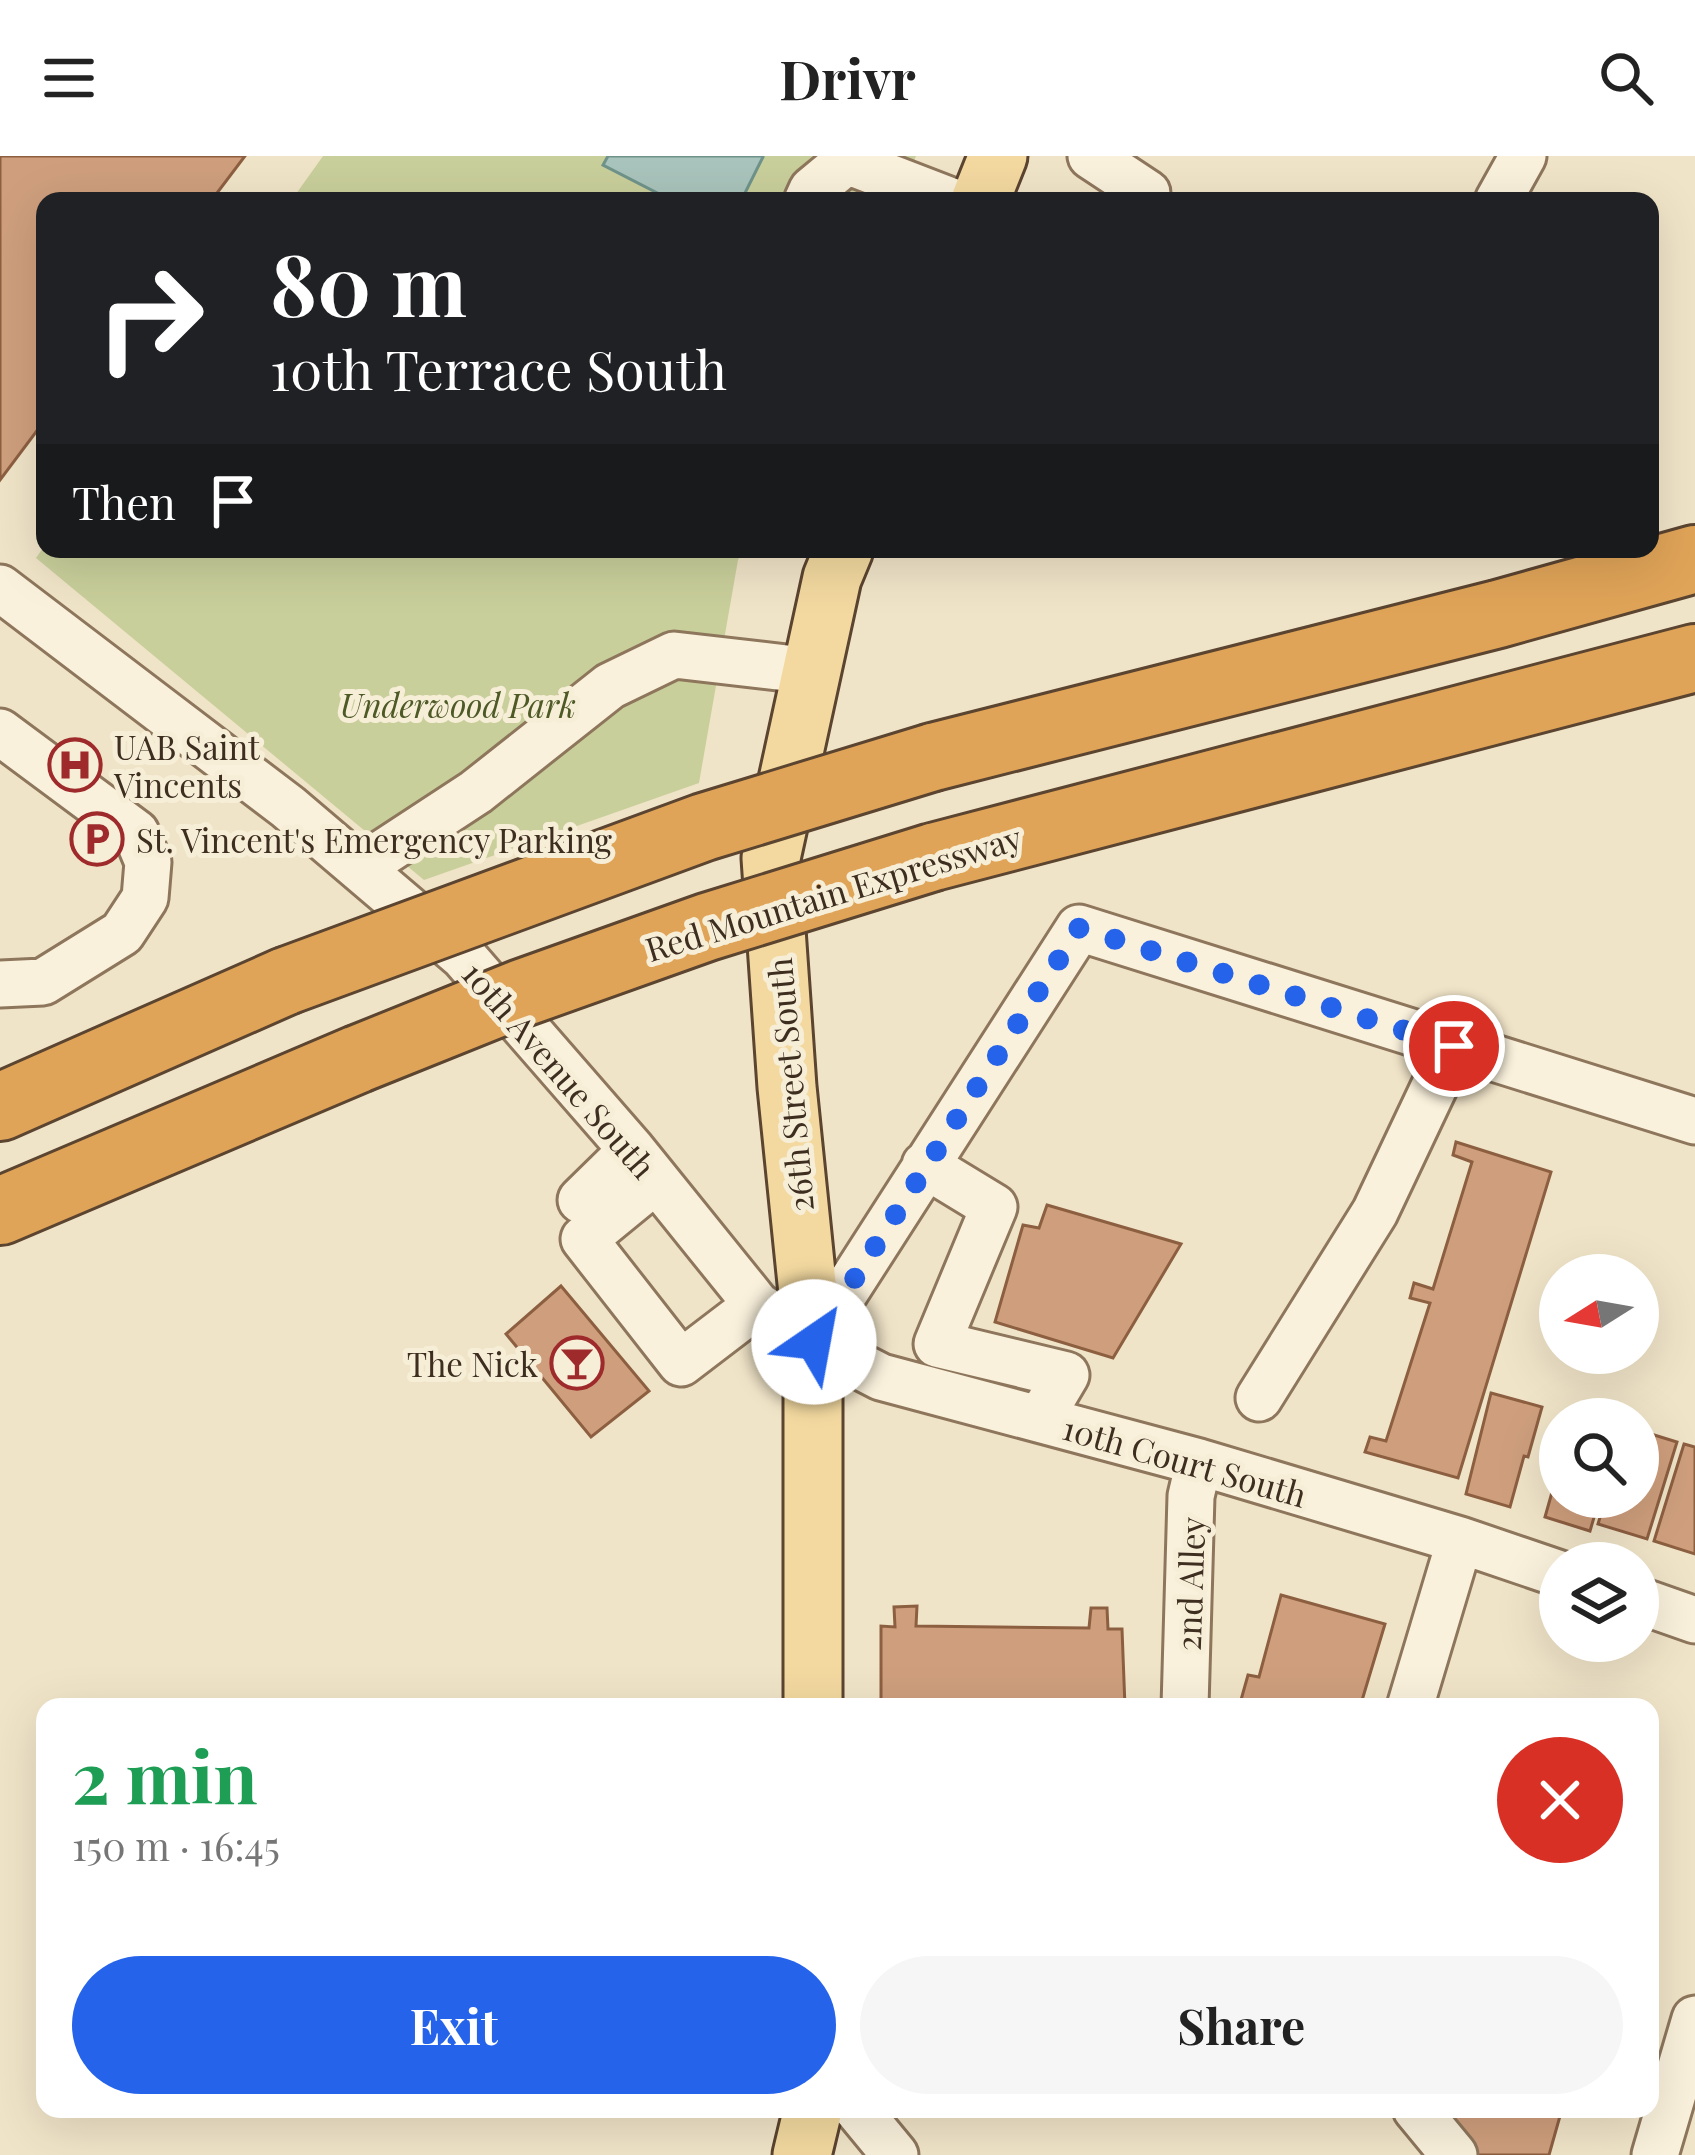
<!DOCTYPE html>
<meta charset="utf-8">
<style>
:root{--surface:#fff;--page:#f6f6f6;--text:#222;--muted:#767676;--accent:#2563eb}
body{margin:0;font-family:"Playfair Display",serif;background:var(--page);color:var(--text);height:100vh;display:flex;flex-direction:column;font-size:45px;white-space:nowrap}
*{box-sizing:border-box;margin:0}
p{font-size:39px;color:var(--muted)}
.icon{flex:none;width:66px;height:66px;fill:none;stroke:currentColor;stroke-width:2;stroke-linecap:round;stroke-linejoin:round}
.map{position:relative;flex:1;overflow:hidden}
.sheet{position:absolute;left:36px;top:1542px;width:1623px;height:420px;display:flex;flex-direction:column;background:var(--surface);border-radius:24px;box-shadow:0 12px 48px #0002}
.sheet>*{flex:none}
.hud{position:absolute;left:36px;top:36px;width:1623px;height:366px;border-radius:24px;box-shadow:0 12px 48px #0002;background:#202124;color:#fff;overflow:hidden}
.needle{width:78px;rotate:259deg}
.fabs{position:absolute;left:1539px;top:1098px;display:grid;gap:24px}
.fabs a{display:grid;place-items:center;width:120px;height:120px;border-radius:50%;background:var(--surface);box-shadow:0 12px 48px #0002;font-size:60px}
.pin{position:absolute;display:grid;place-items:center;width:102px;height:102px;color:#fff;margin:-51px;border:6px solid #fff;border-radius:50%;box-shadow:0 3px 12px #0007}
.me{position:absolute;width:132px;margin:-66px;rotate:33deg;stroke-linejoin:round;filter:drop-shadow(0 0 9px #0008)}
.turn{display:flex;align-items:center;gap:42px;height:252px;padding:0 36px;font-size:54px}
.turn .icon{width:156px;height:156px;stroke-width:2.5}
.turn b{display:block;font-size:84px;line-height:102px}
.then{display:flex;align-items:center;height:114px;padding:0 36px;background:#0003;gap:24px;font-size:45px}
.round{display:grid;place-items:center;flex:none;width:126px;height:126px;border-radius:63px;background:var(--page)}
.headline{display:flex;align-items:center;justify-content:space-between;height:204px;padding:0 36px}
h1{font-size:72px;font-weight:700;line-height:90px;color:#1e9e55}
.primary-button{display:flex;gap:24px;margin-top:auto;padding:24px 36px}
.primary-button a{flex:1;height:138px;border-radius:72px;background:var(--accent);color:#fff;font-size:48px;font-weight:700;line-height:138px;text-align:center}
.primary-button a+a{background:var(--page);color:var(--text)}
header{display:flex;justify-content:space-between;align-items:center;height:156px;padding:0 36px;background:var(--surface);font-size:54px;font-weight:700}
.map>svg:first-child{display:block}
.green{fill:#c9cf9b}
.water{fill:#a9c4bc;stroke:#6f938a;stroke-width:3}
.building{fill:#cf9f7d;stroke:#8d5f41;stroke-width:3}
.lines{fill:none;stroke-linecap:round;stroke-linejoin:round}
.minor-casing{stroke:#8d765c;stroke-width:51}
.major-casing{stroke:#5b4430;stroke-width:63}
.highway-casing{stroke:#5b4430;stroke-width:72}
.minor{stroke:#faf1dc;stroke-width:45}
.major{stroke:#f3d9a0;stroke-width:57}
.highway{stroke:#e0a458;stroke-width:66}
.highway-bridge-casing{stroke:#5b4430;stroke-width:72;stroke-linecap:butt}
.highway-bridge{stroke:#e0a458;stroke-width:66}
.route{stroke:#2563eb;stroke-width:21;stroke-dasharray:0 37.8}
.labels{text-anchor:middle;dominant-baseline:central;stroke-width:10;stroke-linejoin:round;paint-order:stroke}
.park-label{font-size:33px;font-style:italic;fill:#4d5a26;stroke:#f7eed8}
.poi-label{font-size:33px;fill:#3d2e20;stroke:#f7eed8;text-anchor:start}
.street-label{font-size:33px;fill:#3d2e20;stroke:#f7eed8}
</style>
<header><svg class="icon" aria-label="menu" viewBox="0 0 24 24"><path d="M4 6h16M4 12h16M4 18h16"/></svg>Drivr<svg class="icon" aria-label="search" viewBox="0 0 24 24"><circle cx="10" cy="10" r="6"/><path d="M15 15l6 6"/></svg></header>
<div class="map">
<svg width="1695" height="1999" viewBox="0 0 1695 1999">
<rect width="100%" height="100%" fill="#f0e4c8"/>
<path class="green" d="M323,0H916L898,45H291Z
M45,389V393H743L738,404L699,627L424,724L36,402Z"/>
<path class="water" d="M608,0H762L763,1L741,45H673L603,9Z"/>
<path class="building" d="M0,0H245L211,45H45V264L0,324Z
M1456,986L1551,1016L1458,1322L1365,1296L1370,1281L1386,1285L1430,1147L1410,1142L1414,1127L1433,1133L1472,1006L1453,999Z
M1047,1049L1181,1088L1113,1202L995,1166L1023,1069L1039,1072Z
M561,1130L649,1235L591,1281L506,1178Z
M1491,1237L1542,1251L1528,1301L1524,1300L1510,1351L1466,1338Z
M1573,1252L1607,1263H1570Z
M1638,1274L1677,1286L1647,1383L1598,1368L1606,1341H1638Z
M1684,1288L1695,1291V1398L1654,1385Z
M1560,1295V1341H1600L1590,1375L1545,1361L1558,1315L1554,1314Z
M1281,1439L1385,1468L1360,1551H1362H1239L1248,1519L1259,1521Z
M917,1450L916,1470L1089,1472L1091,1452H1107L1108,1473H1122L1125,1551L881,1548V1470L895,1471L894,1451Z
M1449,1953H1562L1549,1999H1435Z"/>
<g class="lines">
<g class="minor-casing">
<path id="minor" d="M1091,0L1147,37V45
M807,45L812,34L847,5L951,45
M1498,45L1523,0
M0,432L288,651L463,800L632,994L757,1149L813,1186L881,1221L1199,1306L1460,1384L1560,1418
M0,576L136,677L148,706L145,742L122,777L43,826L0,828
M360,712L476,636L610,530L674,499L812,515
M925,1009L994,1051L937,1188L1066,1219L1040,1263
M656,1024L584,1083L681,1207L757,1149
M581,1044L632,994
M813,1186L1079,772L1695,965
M1259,1242L1375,1056L1454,889
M1638,1444L1695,1464
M1185,1551L1191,1340L1199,1306
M1410,1551L1460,1384
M857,1953L895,1999
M1416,1953L1454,1999
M1655,1999L1695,1863"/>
</g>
<g class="major-casing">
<path id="major" d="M980,45L998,0
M813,1551V1186L787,931L771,702L832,422L844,393
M802,1999L813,1953"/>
</g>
<g class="highway-casing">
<path id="highway" d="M933,601L1498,458L1695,403
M933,701L1695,502
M0,951L286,825
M0,1055L358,903"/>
</g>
<use href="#minor" class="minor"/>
<use href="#major" class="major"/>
<use href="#highway" class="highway"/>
<g class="highway-bridge-casing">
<path id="highway-bridge" d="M286,825L704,671L933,601
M358,903L522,837L707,771L933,701"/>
</g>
<use href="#highway-bridge" class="highway-bridge"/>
</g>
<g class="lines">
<path class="route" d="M814,1186L1079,772L1454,890"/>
</g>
<defs>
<g id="hospital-ring" transform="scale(2.7)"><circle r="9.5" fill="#f7eed8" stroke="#9e2a2b" stroke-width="1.5"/><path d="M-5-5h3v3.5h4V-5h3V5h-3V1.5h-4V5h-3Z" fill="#9e2a2b"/></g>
<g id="parking-ring" transform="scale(2.7)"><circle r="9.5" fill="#f7eed8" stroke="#9e2a2b" stroke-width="1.5"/><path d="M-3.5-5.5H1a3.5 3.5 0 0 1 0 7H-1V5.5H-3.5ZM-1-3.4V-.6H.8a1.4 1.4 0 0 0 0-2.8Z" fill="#9e2a2b"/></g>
<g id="bar-ring" transform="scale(2.7)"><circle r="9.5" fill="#f7eed8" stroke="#9e2a2b" stroke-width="1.5"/><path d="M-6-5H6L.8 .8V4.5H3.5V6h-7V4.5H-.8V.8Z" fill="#9e2a2b"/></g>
</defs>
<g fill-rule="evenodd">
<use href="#hospital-ring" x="75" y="609"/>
<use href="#parking-ring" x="97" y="683"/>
<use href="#bar-ring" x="577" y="1207"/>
</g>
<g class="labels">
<g class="park-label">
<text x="458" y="548">Underwood Park</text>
</g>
<g class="poi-label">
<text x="114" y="590">UAB Saint<tspan x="114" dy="38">Vincents</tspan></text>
<text x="136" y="683">St. Vincent's Emergency Parking</text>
<text x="538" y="1207" text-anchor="end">The Nick</text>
</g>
<g class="street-label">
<text transform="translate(833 736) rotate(-17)">Red Mountain Expressway</text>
<text transform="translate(560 913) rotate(49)">10th Avenue South</text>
<text transform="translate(789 929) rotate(-95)">26th Street South</text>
<text transform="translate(1185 1304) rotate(16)">10th Court South</text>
<text transform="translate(1189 1428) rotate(-88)">2nd Alley</text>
</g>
</g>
</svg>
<div class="fabs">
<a><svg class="needle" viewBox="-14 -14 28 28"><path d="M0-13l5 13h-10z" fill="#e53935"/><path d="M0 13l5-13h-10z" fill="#767676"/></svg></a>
<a><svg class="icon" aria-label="search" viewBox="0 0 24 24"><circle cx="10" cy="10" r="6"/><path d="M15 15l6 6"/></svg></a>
<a><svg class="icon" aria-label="layers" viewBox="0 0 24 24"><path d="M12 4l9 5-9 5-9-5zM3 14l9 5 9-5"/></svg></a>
</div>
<div class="pin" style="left:1454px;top:890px;background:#d93025"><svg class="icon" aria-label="arrive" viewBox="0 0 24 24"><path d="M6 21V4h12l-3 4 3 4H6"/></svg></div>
<svg class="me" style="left:814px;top:1186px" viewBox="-20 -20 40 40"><circle r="19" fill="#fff"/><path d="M0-13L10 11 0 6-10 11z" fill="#2563eb"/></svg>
<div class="hud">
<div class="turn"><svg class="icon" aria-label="right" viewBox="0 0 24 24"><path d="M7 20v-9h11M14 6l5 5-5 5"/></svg><div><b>80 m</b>10th Terrace South</div></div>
<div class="then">Then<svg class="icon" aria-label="arrive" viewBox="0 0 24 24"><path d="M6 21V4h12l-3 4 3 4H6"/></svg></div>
</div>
<section class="sheet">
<div class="headline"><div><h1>2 min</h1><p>150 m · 16:45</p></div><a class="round" style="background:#d93025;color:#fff"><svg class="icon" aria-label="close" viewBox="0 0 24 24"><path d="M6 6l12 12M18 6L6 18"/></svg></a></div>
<div class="primary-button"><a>Exit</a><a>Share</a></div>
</section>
</div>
